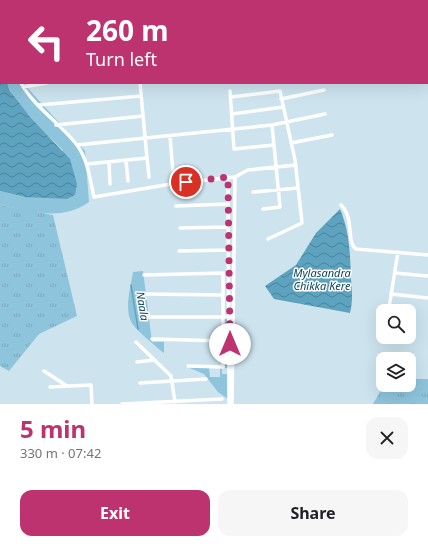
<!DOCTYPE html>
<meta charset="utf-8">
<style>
:root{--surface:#fff;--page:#f6f6f6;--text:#202124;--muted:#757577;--accent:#bc336f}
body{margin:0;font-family:"Noto Sans",sans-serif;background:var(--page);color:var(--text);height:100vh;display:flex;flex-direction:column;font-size:15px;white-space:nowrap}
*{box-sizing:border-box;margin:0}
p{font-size:13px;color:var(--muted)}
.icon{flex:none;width:22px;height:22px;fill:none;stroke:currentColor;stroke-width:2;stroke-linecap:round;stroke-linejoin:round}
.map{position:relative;height:404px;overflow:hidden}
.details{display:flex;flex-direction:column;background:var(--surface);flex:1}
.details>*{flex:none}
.banner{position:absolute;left:0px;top:0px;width:428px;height:84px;box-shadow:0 4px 16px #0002;background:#bc336f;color:#fff;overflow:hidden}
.tools{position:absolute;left:376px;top:304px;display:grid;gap:8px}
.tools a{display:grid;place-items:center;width:40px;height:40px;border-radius:8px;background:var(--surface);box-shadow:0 4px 16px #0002;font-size:20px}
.pin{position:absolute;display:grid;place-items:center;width:34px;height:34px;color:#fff;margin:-17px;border:2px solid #fff;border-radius:50%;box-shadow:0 1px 4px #0007}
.me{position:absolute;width:44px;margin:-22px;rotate:0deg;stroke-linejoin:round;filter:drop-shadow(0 0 3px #0008)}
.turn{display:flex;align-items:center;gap:14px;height:84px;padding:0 20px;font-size:18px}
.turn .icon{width:52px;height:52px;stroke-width:2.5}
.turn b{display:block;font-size:28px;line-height:34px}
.round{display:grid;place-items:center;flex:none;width:42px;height:42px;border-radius:12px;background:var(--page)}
.overview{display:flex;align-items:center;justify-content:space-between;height:68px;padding:0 20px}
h1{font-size:24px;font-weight:700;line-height:30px;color:var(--accent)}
.button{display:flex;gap:8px;margin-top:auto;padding:8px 20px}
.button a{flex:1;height:46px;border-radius:12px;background:var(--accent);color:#fff;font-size:16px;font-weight:700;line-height:46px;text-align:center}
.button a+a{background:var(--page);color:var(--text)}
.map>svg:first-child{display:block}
.grass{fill:url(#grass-tufts)}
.park{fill:#8ec4dc}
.water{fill:url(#water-waves)}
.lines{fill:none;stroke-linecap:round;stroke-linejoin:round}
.stream{stroke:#5da2bf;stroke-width:1.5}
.street{stroke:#fff;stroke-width:3.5}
.route{stroke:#bc336f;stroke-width:7;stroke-dasharray:0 12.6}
.labels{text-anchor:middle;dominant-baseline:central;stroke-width:3;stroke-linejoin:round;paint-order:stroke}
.water-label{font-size:11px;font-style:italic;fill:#003f53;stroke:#fff}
</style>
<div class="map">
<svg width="428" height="404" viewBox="0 0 428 404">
<defs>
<pattern id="grass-tufts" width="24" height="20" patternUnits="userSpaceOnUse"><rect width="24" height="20" fill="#8ec4dc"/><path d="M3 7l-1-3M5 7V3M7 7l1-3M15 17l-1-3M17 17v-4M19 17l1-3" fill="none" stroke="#7aa8bc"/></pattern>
<pattern id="water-waves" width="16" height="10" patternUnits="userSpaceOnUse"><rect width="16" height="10" fill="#5da2bf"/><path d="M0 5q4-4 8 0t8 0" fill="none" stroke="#4c839b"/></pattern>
</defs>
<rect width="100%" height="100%" fill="#cde4ef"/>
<path class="grass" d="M0,205L53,215L77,316L39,334L9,371L0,366Z
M409,379H428V404H373L384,385H409Z"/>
<path class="park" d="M7,83H23L85,151L89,202C60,222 32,211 0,205V191L25,197L63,150C43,130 17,109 7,83Z
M143,271L152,342H164V353L161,351C153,343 133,329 130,319C125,305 131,286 133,272Z
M230,317L228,368H225L224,318Z
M185,366L209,367L210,377H220V368H222V374H228V399L218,392L204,374Z"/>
<path class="water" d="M0,65L1,83H7L10,91L30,117L70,159L77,184L75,195L67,199L25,197L0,191Z
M340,209C350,233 350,254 351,279C352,292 353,301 350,313L274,299L265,286L296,265L316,233Z"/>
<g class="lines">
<path class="stream" d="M131,285L138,329"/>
<path class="street" d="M29,0V1
M87,0V1
M106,0V1
M132,0V1
M158,0V1
M21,83C34,107 61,124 77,145C88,160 90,179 94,197L171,184L235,177L248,170L296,165
M23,87L47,83
M230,91L234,149L274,145
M231,97L280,91L295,160L302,223L268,239
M281,99L324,90
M39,105L141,96
M232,114L283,107
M56,125L143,116
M272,125L325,114
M170,136L173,173
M291,143L332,135
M77,145L272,125L280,207L263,209
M147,158L149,177
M126,161L128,181
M109,162L110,184
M87,164L147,158L140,83
M228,177L229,404
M253,192L298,188
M341,205C355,219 346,242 356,249L428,255
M176,206L228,204
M180,228L228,227
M179,251L228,250
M395,273L428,276
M144,275L223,273V367L188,366
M146,294L223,295
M391,294L428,298
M389,308L398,252
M149,317H232
M152,339L224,341
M136,342L171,376L175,402
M137,362L154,360
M44,371L67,386
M140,383L206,379
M50,387L91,385L92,404
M122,404L222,399
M232,404L235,177"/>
</g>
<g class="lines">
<path class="route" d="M186,182L228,177L230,344"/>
</g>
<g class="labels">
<g class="water-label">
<text x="322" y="272">Mylasandra<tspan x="322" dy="13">Chikka Kere</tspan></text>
<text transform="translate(143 306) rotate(81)">Naala</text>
</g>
</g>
</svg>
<div class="tools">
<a><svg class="icon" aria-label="search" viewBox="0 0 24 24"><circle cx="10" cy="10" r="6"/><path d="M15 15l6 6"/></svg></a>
<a><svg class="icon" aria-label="layers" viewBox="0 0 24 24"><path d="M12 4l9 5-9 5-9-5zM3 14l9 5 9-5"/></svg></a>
</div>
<div class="pin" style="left:186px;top:182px;background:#d93025"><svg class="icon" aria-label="arrive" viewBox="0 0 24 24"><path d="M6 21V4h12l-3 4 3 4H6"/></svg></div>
<svg class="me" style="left:230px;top:344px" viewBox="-20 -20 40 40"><circle r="19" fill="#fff"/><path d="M0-13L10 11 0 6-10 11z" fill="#bc336f"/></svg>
<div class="banner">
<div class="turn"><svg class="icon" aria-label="left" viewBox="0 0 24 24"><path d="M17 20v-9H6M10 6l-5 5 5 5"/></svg><div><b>260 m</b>Turn left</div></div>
</div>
</div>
<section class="details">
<div class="overview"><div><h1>5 min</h1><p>330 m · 07:42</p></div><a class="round"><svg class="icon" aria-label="close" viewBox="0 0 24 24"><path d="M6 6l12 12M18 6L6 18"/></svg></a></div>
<div class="button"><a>Exit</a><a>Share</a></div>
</section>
